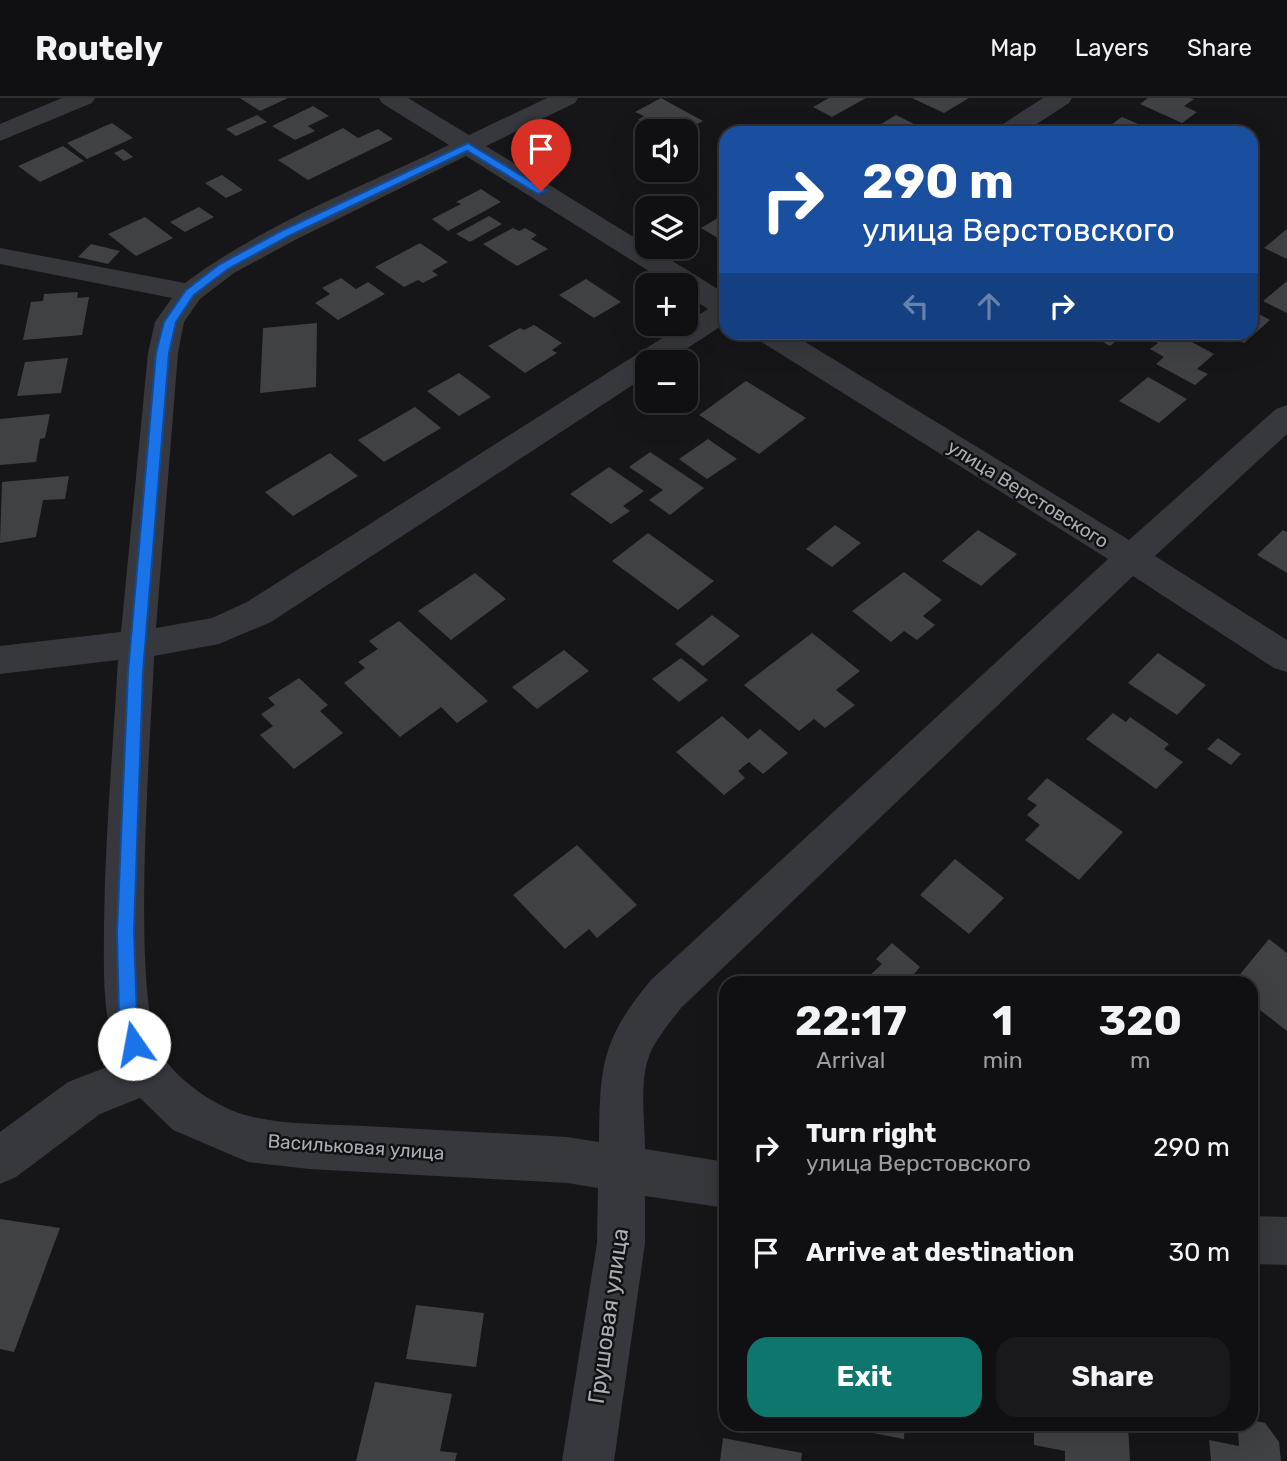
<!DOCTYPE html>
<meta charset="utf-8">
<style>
:root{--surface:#101012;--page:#19191b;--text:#f1f3f6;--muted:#9c9d9f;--line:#303032;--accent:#0f766e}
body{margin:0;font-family:Rubik,sans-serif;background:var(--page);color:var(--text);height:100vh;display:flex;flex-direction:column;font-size:26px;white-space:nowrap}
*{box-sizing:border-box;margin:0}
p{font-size:23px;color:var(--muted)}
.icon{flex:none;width:38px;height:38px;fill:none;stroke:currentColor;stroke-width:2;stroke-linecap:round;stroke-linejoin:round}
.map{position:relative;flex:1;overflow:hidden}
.side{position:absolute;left:719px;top:878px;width:539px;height:455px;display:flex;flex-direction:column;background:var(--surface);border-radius:21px;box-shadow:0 7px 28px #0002,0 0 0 2px var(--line)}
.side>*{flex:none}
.hud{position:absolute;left:719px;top:28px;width:539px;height:214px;border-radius:21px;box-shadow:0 7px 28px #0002,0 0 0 2px var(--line);background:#1a4fa0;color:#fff;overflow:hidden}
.controls{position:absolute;left:635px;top:21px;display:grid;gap:14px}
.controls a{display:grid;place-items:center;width:63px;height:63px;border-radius:14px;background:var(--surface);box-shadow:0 7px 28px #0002,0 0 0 2px var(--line);font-size:35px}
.pin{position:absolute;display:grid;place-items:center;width:60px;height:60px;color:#fff;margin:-72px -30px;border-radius:50% 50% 50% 0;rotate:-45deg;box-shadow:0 0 7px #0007}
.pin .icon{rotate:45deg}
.me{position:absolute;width:77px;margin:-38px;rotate:348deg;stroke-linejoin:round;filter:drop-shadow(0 0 5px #0008)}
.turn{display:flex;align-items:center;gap:24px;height:147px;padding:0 28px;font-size:32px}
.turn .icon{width:91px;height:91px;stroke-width:2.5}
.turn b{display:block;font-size:49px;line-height:60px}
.lanes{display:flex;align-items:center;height:66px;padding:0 28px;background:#0003;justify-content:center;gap:35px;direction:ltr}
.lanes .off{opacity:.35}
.eta{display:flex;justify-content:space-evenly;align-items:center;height:119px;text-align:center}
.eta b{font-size:42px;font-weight:700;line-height:49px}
.primary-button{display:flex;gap:14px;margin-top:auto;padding:14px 28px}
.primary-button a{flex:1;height:80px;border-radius:21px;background:var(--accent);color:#fff;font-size:28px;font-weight:700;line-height:80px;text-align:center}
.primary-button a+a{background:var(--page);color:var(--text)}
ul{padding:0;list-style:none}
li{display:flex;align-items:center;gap:21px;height:105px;padding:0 28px}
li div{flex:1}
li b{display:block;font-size:26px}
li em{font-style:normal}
header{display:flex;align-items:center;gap:42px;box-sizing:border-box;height:98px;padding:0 35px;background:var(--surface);border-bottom:2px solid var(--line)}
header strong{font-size:33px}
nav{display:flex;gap:38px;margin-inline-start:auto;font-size:24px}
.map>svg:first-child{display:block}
.building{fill:#404145}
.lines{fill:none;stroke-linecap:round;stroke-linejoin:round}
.minor{fill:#37383d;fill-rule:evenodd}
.route{fill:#1a73e8;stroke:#114b97;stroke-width:2}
.labels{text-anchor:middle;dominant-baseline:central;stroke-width:5;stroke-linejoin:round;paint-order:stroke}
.street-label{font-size:19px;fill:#a8adb8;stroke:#111113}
.near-street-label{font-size:23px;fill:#a8adb8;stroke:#111113}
</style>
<header>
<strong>Routely</strong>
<nav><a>Map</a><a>Layers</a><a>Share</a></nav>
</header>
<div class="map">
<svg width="1287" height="1363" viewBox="0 0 1287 1363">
<rect width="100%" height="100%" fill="#161618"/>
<path class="building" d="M240,0H288L260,13Z
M661,0L703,23L684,33H658L638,22L644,18L635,14Z
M829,0H866L832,19L813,9Z
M912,0H969L944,15Z
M1148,0H1190L1194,1L1184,8L1197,14L1182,25L1140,6Z
M313,8L329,18L308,28L315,33L295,42L272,28Z
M257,17L267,24L236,38L226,31Z
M896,17L920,29L911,35H892L878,28Z
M1122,19L1159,35H1100Z
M112,25L133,40L87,61L67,45Z
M343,30L358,40L378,31L393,41L308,82L278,62Z
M63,48L84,63L40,84L18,68Z
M123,51L133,59L124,63L114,55Z
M222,77L243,92L226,100L205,85Z
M481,91L501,104L448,133L432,121L461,106L456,104Z
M199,109L214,119L185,134L170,124Z
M726,115V145L701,130Z
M489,118L502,126L470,144L456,136Z
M145,119L173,140L136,158L108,136Z
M513,130L519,133L525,130L537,137L531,141L548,151L517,168L483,146Z
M1287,131V161L1264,150Z
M420,145L448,164L432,173L438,177L423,185L418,182L404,189L375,169Z
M91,146L120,153L108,166L78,159Z
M341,180L356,191L368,184L385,196L338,222L315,205L330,196L322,190Z
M586,181L621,204L594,220L559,197Z
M1287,183V215L1263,203Z
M78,194L77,200L89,199L82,237L23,242L31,204L43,203L44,196Z
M1251,212L1270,222L1244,245L1223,234H1251Z
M317,225L316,289L260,295L263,230Z
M534,227L562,245L552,252L557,255L525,275L488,248L520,230L524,232Z
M1085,234H1127L1110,248Z
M1155,234H1173L1214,256L1197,271L1208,276L1195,287L1156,266L1164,259L1150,251L1158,245L1148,240Z
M68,260L61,295L17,298L25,264Z
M459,275L491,299L459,318L427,293Z
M1148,279L1187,301L1159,325L1119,303Z
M746,283L806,320L759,356L699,317Z
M415,309L441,330L384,364L358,342Z
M50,316L45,340L40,341L36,364L0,367V321Z
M708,341L737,361L707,381L679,361Z
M650,354L704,390L670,417L649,402L663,392L629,369Z
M330,355L358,378L293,418L265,394Z
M609,369L644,393L623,408L630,413L611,426L570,396Z
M69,378L65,401L43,402L36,439L0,445L2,384Z
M835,427L861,445L832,469L806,451Z
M978,432L1017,456L981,488L942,463Z
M1283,432L1287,434V475L1257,457Z
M648,435L714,483L678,512L612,463Z
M904,474L942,502L923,518L935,527L917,542L904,533L891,544L852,513Z
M475,475L506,501L451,542L418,513Z
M712,517L740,538L703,568L675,546Z
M399,523L488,603L457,625L441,609L400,639L344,585L365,570L358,564L378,551L369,543Z
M812,535L860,573L836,592L855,607L825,630L814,621L799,633L744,587Z
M564,552L589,573L537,611L512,589Z
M1158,555L1206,587L1177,617L1128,585Z
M681,560L708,582L679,604L652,581Z
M299,580L328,607L320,613L343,635L294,671L260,637L273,628L261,616L275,607L268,600Z
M1113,615L1126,624L1130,619L1169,646L1164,651L1183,664L1156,691L1086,641Z
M722,618L748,641L760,631L788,655L763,676L749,664L738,673L745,680L724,697L676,654Z
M1218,640L1241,656L1231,667L1207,651Z
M1047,680L1123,734L1079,782L1025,742L1040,727L1027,717L1037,707L1027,701Z
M577,747L637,807L597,840L589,831L565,851L513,797Z
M955,761L1004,800L969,836L920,797Z
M1269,841L1287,855V933L1251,905V886H1232Z
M892,845L920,869L905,886H848L857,877L864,883L882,866L876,861Z
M0,1121L60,1130L14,1254L0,1251Z
M416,1207L484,1215L476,1269L406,1261Z
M375,1284L452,1296L440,1353L457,1355L455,1363H356Z
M1251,1322L1265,1325L1279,1344L1281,1363H1211L1209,1342L1239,1348L1238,1334L1244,1326H1251Z
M858,1326H905L904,1341L858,1332Z
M1034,1326H1128L1130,1363H1065V1353L1034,1347Z
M723,1340L802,1355L801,1363H720Z"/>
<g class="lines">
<path class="minor" d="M62,0H95L92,5L0,43V26Z
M379,0H408L469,37L547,0H578L575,5L486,48L726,196V225L666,264H648V277L271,524L219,546L154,558C152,630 128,910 163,959C181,985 219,1011 249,1018C286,1027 328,1026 365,1028C433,1032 500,1035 567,1039L599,1044C600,968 601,942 651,882L1108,461L757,241L753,234H789L1129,442L1276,311L1287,307V336L1155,458L1287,542V574L1274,570L1133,478L681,910C671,923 660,936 652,951C638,979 645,1020 645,1051L726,1064V1110L645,1098V1145L614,1363H562L597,1145L598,1090L567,1085L309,1071L248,1064L173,1032L140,1000L100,1016L16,1079L0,1086V1034L68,984L120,964C101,920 104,873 104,826C105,738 113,650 118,562L0,576V548L121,534L148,255L155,224L172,200L0,166V150L185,185C262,127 361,89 449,47L382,5ZM466,58L671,187H686V197L708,211L247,504L212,520L156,530L178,255L184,224L200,201L234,175L295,142Z
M1043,0H1072L1069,5L1023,35H993L997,30Z
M1251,1118L1287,1119V1167L1251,1166Z"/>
</g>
<path class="route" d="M468,45L547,93L538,96L467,53L289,138L228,171L194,197L176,224L169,255L143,574L134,834L137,920L143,946L141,952L134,955L128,952L119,920L117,834L128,574L156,255L164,224L186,192L220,166L281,133Z"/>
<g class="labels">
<g class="street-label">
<text transform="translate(1028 396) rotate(32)">улица Верстовского</text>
<text transform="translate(356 1049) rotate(4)">Васильковая улица</text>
</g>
<g class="near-street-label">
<text transform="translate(608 1218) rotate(-82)">Грушовая улица</text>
</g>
</g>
</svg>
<div class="controls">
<a><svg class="icon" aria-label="sound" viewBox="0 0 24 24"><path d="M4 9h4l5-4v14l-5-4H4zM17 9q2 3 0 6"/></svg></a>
<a><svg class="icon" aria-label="layers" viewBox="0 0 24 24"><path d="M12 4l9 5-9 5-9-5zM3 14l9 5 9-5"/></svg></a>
<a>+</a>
<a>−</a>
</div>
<div class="pin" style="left:541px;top:93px;background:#d93025"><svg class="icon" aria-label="arrive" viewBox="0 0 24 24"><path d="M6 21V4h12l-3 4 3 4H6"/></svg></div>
<svg class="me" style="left:134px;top:946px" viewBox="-20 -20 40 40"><circle r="19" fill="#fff"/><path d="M0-13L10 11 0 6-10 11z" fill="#1a73e8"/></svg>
<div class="hud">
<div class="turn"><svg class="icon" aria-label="right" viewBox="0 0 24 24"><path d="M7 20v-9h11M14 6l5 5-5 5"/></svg><div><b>290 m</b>улица Верстовского</div></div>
<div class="lanes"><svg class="icon off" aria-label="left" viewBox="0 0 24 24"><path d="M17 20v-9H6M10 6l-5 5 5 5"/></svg><svg class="icon off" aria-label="ahead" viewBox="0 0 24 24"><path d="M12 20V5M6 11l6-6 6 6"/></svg><svg class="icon" aria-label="right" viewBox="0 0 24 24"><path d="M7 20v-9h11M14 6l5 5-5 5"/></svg></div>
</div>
<section class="side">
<div class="eta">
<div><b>22:17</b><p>Arrival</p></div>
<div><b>1</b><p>min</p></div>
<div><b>320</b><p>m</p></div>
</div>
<ul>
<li><svg class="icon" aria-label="right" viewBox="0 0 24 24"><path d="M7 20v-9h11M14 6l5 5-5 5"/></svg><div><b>Turn right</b><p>улица Верстовского</p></div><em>290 m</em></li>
<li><svg class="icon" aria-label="arrive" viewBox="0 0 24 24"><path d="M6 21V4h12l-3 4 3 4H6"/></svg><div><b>Arrive at destination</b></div><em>30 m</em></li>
</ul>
<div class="primary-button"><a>Exit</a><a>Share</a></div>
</section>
</div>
